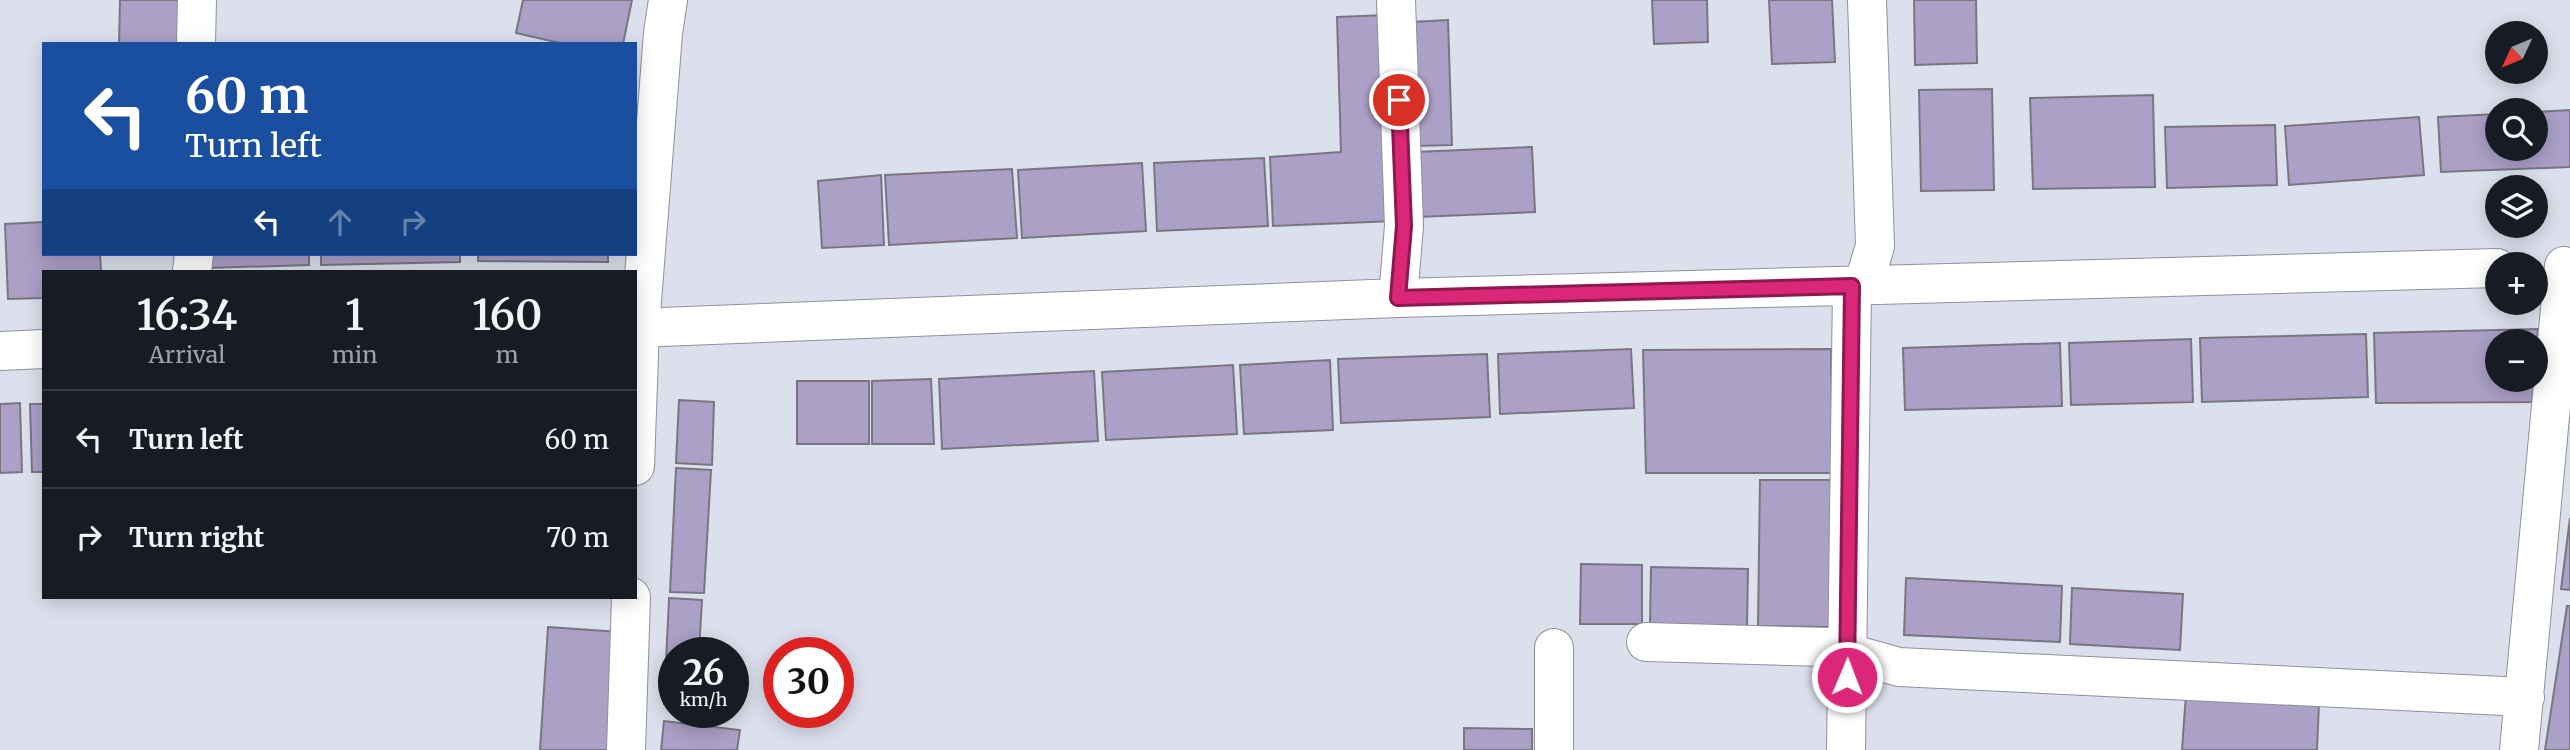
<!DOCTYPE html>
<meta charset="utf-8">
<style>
:root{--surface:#171b24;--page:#20242c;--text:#f1f3f6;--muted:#9ea1a6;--line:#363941}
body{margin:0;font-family:Merriweather,serif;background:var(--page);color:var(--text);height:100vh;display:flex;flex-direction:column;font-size:26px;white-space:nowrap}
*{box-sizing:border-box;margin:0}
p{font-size:23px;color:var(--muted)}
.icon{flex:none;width:38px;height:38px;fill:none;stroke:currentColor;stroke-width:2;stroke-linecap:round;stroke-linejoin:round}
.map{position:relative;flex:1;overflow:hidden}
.sheet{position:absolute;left:42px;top:270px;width:595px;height:329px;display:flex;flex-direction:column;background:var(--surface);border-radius:0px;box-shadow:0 4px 18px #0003}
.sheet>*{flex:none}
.top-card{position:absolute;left:42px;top:42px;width:595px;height:214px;border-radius:0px;box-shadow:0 4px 18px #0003;background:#1a4fa0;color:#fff;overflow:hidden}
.needle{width:46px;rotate:226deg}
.fabs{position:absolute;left:2485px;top:21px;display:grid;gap:14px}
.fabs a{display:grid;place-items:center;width:63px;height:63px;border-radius:50%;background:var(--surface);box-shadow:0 4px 18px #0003;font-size:35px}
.speed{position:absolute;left:658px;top:637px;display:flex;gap:14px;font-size:35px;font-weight:700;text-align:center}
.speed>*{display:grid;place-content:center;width:91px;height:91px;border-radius:50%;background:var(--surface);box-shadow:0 4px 18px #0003;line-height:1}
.speed small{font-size:18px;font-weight:400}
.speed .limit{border:10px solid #d22;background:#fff;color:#111}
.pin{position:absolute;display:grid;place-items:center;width:60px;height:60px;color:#fff;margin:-30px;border:4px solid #fff;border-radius:50%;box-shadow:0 2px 7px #0007}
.me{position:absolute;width:77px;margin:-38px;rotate:1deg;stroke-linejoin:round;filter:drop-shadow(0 0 5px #0008)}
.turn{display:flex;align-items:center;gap:24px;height:147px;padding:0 28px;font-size:32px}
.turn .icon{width:91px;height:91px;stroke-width:2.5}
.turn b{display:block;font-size:49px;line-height:60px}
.lanes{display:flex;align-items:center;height:66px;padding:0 28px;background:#0003;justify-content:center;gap:35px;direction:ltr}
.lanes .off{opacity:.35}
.eta{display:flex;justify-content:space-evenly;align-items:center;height:119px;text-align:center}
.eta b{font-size:42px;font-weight:600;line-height:49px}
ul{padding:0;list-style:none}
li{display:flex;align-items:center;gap:21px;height:98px;padding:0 28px;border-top:2px solid var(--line)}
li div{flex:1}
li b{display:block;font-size:26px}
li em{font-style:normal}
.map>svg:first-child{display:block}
.building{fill:#aba0c6;stroke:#797682;stroke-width:2}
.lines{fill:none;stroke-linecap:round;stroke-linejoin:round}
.minor-casing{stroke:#8e919d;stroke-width:40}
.minor{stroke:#fff;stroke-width:38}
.route-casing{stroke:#8e194d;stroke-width:18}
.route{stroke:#db2777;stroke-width:12}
</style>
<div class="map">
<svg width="2570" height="750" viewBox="0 0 2570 750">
<rect width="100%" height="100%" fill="#dce0ed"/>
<path class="building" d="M120,0H188L187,44H119Z
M523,0H632L623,44H564L516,33Z
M1652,0H1707L1708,42L1654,44Z
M1769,0H1832L1835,62L1772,64Z
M1914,0H1976L1977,63L1915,65Z
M1387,15L1394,221L1273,226L1270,157L1341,152L1337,17Z
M1448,20L1452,145L1415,146L1411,22Z
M1992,89L1994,190L1921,191L1919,90Z
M2153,95L2155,187L2033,189L2030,98Z
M2570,110V167L2441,172L2438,117L2497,114V149H2536V112Z
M2419,117L2424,175L2289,185L2285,126Z
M2275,125L2277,185L2167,188L2165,127Z
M1532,147L1535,212L1418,217L1415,152Z
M1264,158L1268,226L1157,231L1154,163Z
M1142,163L1146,231L1022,238L1018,170Z
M1012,169L1017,238L889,245L885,175Z
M881,175L884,245L822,248L818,181Z
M44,222V254H100L101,271H44V298L8,299L5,224Z
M207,254H309V265L208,268Z
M321,254H460V262L321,265Z
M478,254H608V262L478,261Z
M2538,329L2536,354V341H2497V380H2534L2532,402L2376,403L2374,333Z
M2366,334L2368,397L2202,402L2200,338Z
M2191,339L2193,402L2071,405L2069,343Z
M2060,343L2062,406L1905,410L1903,348Z
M1631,349L1634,408L1500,414L1498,354Z
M1831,349L1833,473H1646L1643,350Z
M1487,354L1490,417L1341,423L1338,359Z
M1330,360L1333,430L1244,434L1240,365Z
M1233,365L1237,434L1106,440L1102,372Z
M1094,371L1098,441L942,449L939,379Z
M931,379L934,444H872V381Z
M797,381H869V444H797Z
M679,400L714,402L712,465L676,463Z
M20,403L22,472L0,473V404Z
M30,404H44V472H32Z
M676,468L711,470L704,593L670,592Z
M1760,480H1832L1833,627L1758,626Z
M2570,518V590L2561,589Z
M1581,564L1642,565V624H1580Z
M1651,567L1748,569L1747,626L1650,624Z
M1906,578L2062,586L2060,642L1904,635Z
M2072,588L2183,594L2180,650L2070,644Z
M669,598L702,600L699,653H674V705L664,704Z
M2567,606H2570V750H2545Z
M548,627L619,632L608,750H540Z
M2186,694L2319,703L2317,750H2182Z
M664,721L740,730L737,750H661Z
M1464,728L1532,729V750H1464Z"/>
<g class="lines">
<g class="minor-casing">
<path id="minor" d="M1396,0L1404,226L1398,298
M196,44L197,0
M192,271L194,254
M1863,286L1875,246L1867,0
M635,328L1398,298L2497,268
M0,351L44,349
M635,466L640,327L663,33L668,0
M1646,642L1827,647L1899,667L2525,697
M626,750L631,597
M1554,750V648
M1846,750L1852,286
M2519,750L2564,266"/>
</g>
<use href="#minor" class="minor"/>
</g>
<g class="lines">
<g class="route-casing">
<path id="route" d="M1399,100L1404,226L1398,298L1852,286L1847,677"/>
</g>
<use href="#route" class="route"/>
</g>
</svg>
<div class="fabs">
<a><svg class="needle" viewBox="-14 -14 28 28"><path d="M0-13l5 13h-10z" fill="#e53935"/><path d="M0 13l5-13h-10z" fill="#9ea1a6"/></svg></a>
<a><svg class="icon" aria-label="search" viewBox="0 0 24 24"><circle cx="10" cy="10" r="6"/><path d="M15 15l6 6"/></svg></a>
<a><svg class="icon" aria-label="layers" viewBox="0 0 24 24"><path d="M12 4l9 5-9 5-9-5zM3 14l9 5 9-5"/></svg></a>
<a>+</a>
<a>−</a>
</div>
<div class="speed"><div>26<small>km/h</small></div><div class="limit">30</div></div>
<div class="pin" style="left:1399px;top:100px;background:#d93025"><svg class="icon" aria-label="arrive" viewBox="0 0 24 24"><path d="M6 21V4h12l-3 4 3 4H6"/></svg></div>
<svg class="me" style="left:1847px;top:677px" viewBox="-20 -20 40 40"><circle r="17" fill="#db2777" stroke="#fff" stroke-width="3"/><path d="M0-11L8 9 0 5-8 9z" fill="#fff"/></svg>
<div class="top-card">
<div class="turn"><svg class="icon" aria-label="left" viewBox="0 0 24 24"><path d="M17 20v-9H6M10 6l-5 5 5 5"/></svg><div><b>60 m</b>Turn left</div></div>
<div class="lanes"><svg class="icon" aria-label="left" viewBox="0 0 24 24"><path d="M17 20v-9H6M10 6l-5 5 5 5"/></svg><svg class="icon off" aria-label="ahead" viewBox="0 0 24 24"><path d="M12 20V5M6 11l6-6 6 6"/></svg><svg class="icon off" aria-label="right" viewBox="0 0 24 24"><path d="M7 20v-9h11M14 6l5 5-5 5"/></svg></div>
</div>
<section class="sheet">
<div class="eta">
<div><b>16:34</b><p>Arrival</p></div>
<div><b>1</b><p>min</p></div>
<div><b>160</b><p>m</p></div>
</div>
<ul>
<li><svg class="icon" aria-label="left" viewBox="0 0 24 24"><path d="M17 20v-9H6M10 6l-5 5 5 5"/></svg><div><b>Turn left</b></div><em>60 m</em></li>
<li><svg class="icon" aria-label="right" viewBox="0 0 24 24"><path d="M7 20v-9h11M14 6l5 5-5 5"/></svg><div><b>Turn right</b></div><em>70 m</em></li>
</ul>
</section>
</div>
